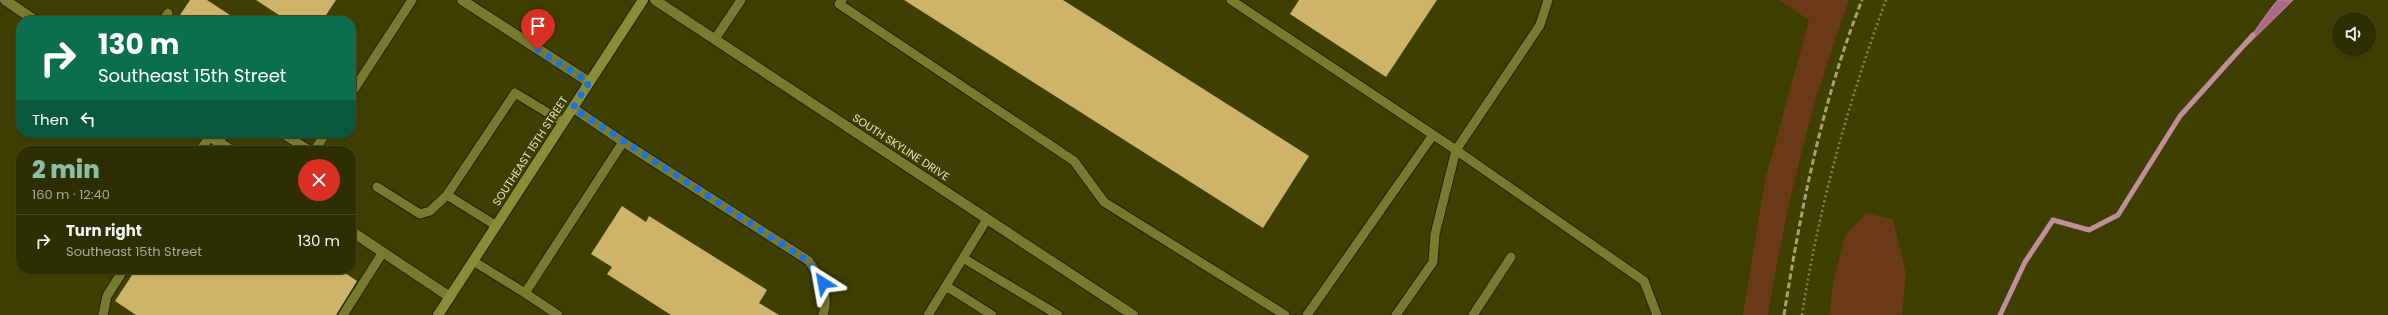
<!DOCTYPE html>
<meta charset="utf-8">
<style>
:root{--surface:#2e2f00;--page:#3a3b0f;--text:#f1f3f6;--muted:#a7a999;--line:#494a22;--accent:#8abfa5}
body{margin:0;font-family:Poppins,sans-serif;background:var(--page);color:var(--text);height:100vh;display:flex;flex-direction:column;font-size:15px;white-space:nowrap}
*{box-sizing:border-box;margin:0}
p{font-size:13px;color:var(--muted)}
.icon{flex:none;width:22px;height:22px;fill:none;stroke:currentColor;stroke-width:2;stroke-linecap:round;stroke-linejoin:round}
.map{position:relative;flex:1;overflow:hidden}
.sheet{position:absolute;left:16px;top:146px;width:340px;height:128px;display:flex;flex-direction:column;background:var(--surface);border-radius:16px;box-shadow:0 1px 3px #0004,0 0 0 1px var(--line)}
.sheet>*{flex:none}
.banner{position:absolute;left:16px;top:16px;width:340px;height:122px;border-radius:16px;box-shadow:0 1px 3px #0004,0 0 0 1px var(--line);background:#0b6e4f;color:#fff;overflow:hidden}
.controls{position:absolute;left:2332px;top:12px;display:grid;gap:8px}
.controls a{display:grid;place-items:center;width:44px;height:44px;border-radius:50%;background:var(--surface);box-shadow:0 1px 3px #0004,0 0 0 1px var(--line);font-size:20px}
.pin{position:absolute;display:grid;place-items:center;width:34px;height:34px;color:#fff;margin:-41px -17px;border-radius:50% 50% 50% 0;rotate:-45deg;box-shadow:0 0 4px #0007}
.pin .icon{rotate:45deg}
.me{position:absolute;width:44px;margin:-22px;rotate:326deg;stroke-linejoin:round;filter:drop-shadow(0 0 3px #0008)}
.turn{display:flex;align-items:center;gap:14px;height:84px;padding:0 16px;font-size:18px}
.turn .icon{width:52px;height:52px;stroke-width:2.5}
.turn b{display:block;font-size:28px;line-height:34px}
.then{display:flex;align-items:center;height:38px;padding:0 16px;background:#0003;gap:8px;font-size:15px}
.round{display:grid;place-items:center;flex:none;width:42px;height:42px;border-radius:21px;background:var(--page)}
.overview{display:flex;align-items:center;justify-content:space-between;height:68px;padding:0 16px}
h1{font-size:24px;font-weight:800;line-height:30px;color:var(--accent)}
ul{padding:0;list-style:none}
li{display:flex;align-items:center;gap:12px;height:52px;padding:0 16px;border-top:1px solid var(--line)}
li div{flex:1}
li b{display:block;font-size:15px}
li em{font-style:normal}
.map>svg:first-child{display:block}
.green{fill:#6a391a}
.water{fill:#ad6989;stroke:#be8f9a}
.lines{fill:none;stroke-linecap:round;stroke-linejoin:round}
.stream{stroke:#be8f9a;stroke-width:5}
.building{fill:#ceb469}
.lane-casing{stroke:#242500;stroke-width:11}
.street-casing{stroke:#242500;stroke-width:12}
.secondary-casing{stroke:#242500;stroke-width:12}
.path{stroke:#848551;stroke-width:2.5;stroke-dasharray:2 3;stroke-linecap:butt}
.lane{stroke:#787b2f;stroke-width:9}
.street{stroke:#787b2f;stroke-width:10}
.secondary{stroke:#898d39;stroke-width:10}
.rail{stroke:#a2a475;stroke-width:3;stroke-dasharray:6 3;stroke-linecap:butt}
.route{stroke:#1a73e8;stroke-width:7;stroke-dasharray:0 12.6}
.labels{text-anchor:middle;dominant-baseline:central;stroke-width:4;stroke-linejoin:round;paint-order:stroke}
.street-label{font-size:11px;fill:#e4e7c1;stroke:#3e3f00}
</style>
<div class="map">
<svg width="2388" height="315" viewBox="0 0 2388 315">
<rect width="100%" height="100%" fill="#3e3f00"/>
<path class="green" d="M1779,0H1849C1811,102 1785,208 1768,315H1743L1765,180L1809,20Z
M1866,213L1893,219L1906,274L1902,315H1829L1834,279L1845,235Z"/>
<path class="water" d="M2278,0H2293L2239,53L2272,7Z"/>
<g class="lines">
<path class="stream" d="M2000,315L2025,262L2053,220L2089,230L2118,215L2180,116L2253,35"/>
</g>
<path class="building" d="M190,0H207L239,21H176Z
M256,0H336L322,21H288Z
M904,0H1063L1309,156L1263,228Z
M1299,0H1437L1386,77L1290,14Z
M622,206L646,222L649,216L767,290L759,303L779,315H671L607,274L612,267L591,254Z
M136,269H339L357,281L336,315H136L115,301Z"/>
<g class="lines">
<g class="lane-casing">
<path id="lane" d="M842,0L839,4L1074,161L1104,202L1285,315
M1231,0L1456,150L1540,25L1548,0
M163,21L168,13
M715,39L741,0
M351,94L412,0
M281,133L311,151
M218,142L225,133
M623,142L809,261C820,279 830,293 823,315
M200,151L210,136
M314,151L326,133
M377,187L420,214L430,211L447,195
M495,225L447,195L515,93L563,122
M963,258L1058,315
M473,261L525,293L623,142L573,108
M946,286L992,315
M525,293L558,315
M103,315L107,296L124,269
M343,315L383,252
M928,315L987,219
M1307,315L1433,135
M1396,315L1433,262L1435,234L1456,150L1644,281L1657,315
M1473,315L1511,257"/>
</g>
<g class="street-casing">
<path id="street" d="M5,0L36,21
M462,0L589,82
M655,0L1133,315
M205,133L232,151
M351,231L450,297"/>
</g>
<g class="secondary-casing">
<path id="secondary" d="M438,315L643,0"/>
</g>
<path class="path" d="M1802,315C1819,206 1848,103 1886,0"/>
<use href="#lane" class="lane"/>
<use href="#street" class="street"/>
<use href="#secondary" class="secondary"/>
<path class="rail" d="M1784,315C1801,208 1822,101 1862,0"/>
</g>
<g class="lines">
<path class="route" d="M538,50L589,82L573,108L808,261L823,283"/>
</g>
<g class="labels">
<g class="street-label">
<text transform="translate(901 147) rotate(33)">SOUTH SKYLINE DRIVE</text>
<text transform="translate(530 151) rotate(-57)">SOUTHEAST 15TH STREET</text>
</g>
</g>
</svg>
<div class="controls">
<a><svg class="icon" aria-label="sound" viewBox="0 0 24 24"><path d="M4 9h4l5-4v14l-5-4H4zM17 9q2 3 0 6"/></svg></a>
</div>
<div class="pin" style="left:538px;top:50px;background:#d93025"><svg class="icon" aria-label="arrive" viewBox="0 0 24 24"><path d="M6 21V4h12l-3 4 3 4H6"/></svg></div>
<svg class="me" style="left:823px;top:283px" viewBox="-20 -20 40 40"><path d="M0-17L14 15 0 8-14 15z" fill="#1a73e8" stroke="#fff" stroke-width="4"/></svg>
<div class="banner">
<div class="turn"><svg class="icon" aria-label="right" viewBox="0 0 24 24"><path d="M7 20v-9h11M14 6l5 5-5 5"/></svg><div><b>130 m</b>Southeast 15th Street</div></div>
<div class="then">Then<svg class="icon" aria-label="left" viewBox="0 0 24 24"><path d="M17 20v-9H6M10 6l-5 5 5 5"/></svg></div>
</div>
<section class="sheet">
<div class="overview"><div><h1>2 min</h1><p>160 m · 12:40</p></div><a class="round" style="background:#d93025;color:#fff"><svg class="icon" aria-label="close" viewBox="0 0 24 24"><path d="M6 6l12 12M18 6L6 18"/></svg></a></div>
<ul>
<li><svg class="icon" aria-label="right" viewBox="0 0 24 24"><path d="M7 20v-9h11M14 6l5 5-5 5"/></svg><div><b>Turn right</b><p>Southeast 15th Street</p></div><em>130 m</em></li>
</ul>
</section>
</div>
